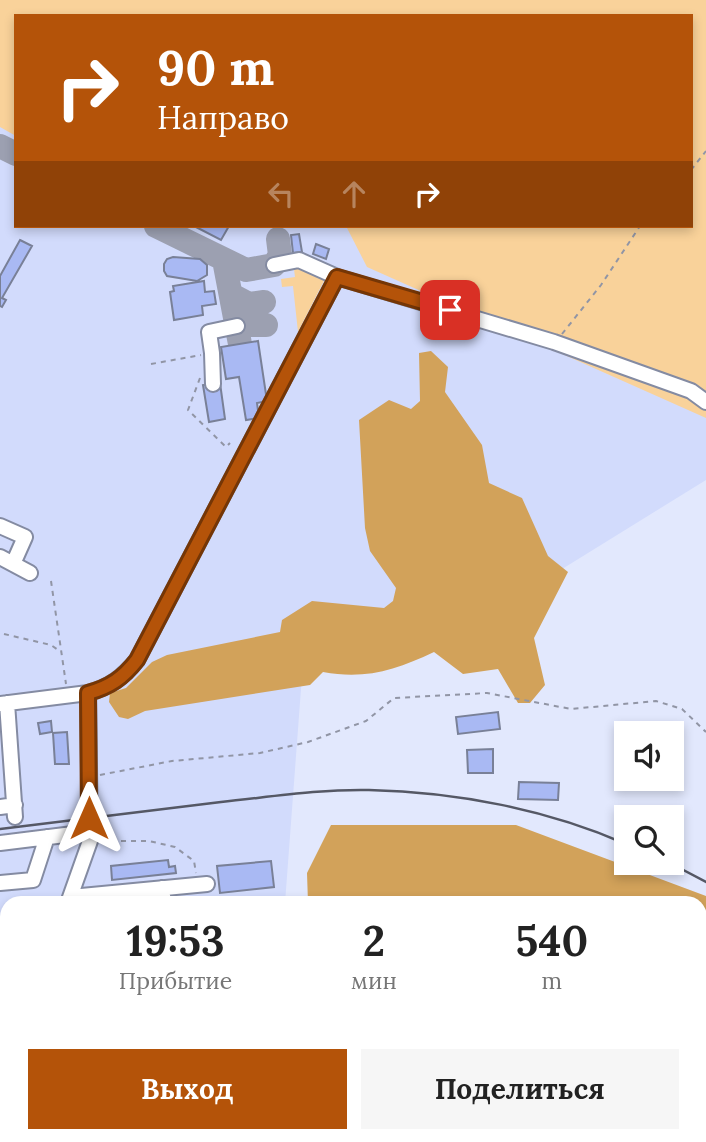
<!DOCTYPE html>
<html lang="ru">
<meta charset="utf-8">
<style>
:root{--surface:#fff;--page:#f6f6f6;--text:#222;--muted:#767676;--accent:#b45309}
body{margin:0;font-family:Lora,serif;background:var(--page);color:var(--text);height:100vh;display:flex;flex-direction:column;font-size:26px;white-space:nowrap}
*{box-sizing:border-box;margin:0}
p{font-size:23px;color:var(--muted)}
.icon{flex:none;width:38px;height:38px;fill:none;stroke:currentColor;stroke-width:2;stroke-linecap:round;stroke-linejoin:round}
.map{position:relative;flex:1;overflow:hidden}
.drawer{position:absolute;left:0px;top:896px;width:707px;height:247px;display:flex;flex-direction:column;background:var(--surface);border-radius:21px 21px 0 0;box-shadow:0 4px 10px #0003}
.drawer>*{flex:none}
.top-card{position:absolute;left:14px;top:14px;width:679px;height:214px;border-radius:0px;box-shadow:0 4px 10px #0003;background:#b45309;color:#fff;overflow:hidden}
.tools{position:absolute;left:614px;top:721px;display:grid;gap:14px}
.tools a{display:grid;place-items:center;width:70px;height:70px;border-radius:0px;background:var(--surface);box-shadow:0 4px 10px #0003;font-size:35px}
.pin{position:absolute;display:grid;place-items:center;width:60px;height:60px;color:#fff;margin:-30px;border-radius:14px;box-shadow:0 4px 10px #0006}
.me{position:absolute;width:77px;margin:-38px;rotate:0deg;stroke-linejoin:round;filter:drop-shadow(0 0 5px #0008)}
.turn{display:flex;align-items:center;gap:24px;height:147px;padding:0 28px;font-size:32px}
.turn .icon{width:91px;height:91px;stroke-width:2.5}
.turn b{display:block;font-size:49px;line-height:60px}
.lanes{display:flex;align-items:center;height:66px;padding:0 28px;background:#0003;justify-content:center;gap:35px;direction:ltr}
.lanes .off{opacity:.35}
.eta{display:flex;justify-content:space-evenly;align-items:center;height:119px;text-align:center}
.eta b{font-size:42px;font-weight:700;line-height:49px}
.cta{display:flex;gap:14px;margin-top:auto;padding:14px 28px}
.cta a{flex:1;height:80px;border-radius:0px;background:var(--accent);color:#fff;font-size:28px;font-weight:700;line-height:80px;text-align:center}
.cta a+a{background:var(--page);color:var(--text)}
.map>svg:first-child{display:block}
.built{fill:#d2dbfc;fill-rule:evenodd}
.green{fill:#f9d29a}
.forest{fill:#d2a25a}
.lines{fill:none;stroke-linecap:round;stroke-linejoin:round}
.taxiway{stroke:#9ca0b1;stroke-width:24}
.building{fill:#a9b9f3;stroke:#798097;stroke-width:2}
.minor-casing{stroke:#848ba2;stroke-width:18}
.path{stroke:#9195a5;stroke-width:2;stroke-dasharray:5 5;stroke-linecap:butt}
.minor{stroke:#fff;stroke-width:14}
.rail{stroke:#555865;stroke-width:2.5}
.route-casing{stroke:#753606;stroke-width:18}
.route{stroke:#b45309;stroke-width:12}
</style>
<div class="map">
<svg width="706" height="1142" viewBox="0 0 706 1142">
<rect width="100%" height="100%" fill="#e2e8fd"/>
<path class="built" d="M0,0H706V480L507,603L304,649L285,903H7V1080L0,1079ZM16,16H691V226H16Z"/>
<path class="green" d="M0,0H706V418L367,267L346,226H691V16H16V136L0,127Z
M293,261L329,271L298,332L293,286L282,287L281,279L295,277Z"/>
<path class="forest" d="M431,351L448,367L445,392L482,445L489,483L522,498L548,556L568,572L534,638L545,685L530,703H518L498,669L463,674L434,652C396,670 365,680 323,672L310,685L145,711L128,719L119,717L109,702L110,693L126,688L152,662L167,655L280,632L282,620L312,601L384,608L393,601L396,588L370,551L365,528L359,420L389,400L411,409L420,401L419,353Z
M331,825H516L706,896V1142H557L560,1136H700V903H308L307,873Z"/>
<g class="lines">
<path class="taxiway" d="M0,146L16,154
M156,226L246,270L274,265L280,255L278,239
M224,260L240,344
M232,295L249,304L264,302
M235,316L252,325H266"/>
</g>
<path class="building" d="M194,226H229L221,240Z
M299,234L302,252L293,253L291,235Z
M20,240L32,246L2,298L6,300L2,307L0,306V276Z
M316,244L329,249L326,259L313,254Z
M173,257L200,259L207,265V275L197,281L167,276L164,271V264L167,259Z
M204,281L205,292L214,291L216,304L202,306L203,315L174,320L170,292L174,291L173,286Z
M258,341L267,401L257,403L259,418L246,420L239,377L226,379L221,347Z
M220,383L225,419L209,422L203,385Z
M498,712L500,729L458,734L456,717Z
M51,721L52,732L40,734L38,723Z
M67,732L69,764H55L53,733Z
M493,749V773H468L467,750Z
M519,782L559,783L558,800L518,799Z
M168,860L169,867L175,866L176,873L112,880L111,866Z
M271,861L274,887L220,893L217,866Z"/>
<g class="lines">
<g class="minor-casing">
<path id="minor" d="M274,265L299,260L337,277L554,342L691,391L706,402
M213,384L212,353L209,332L237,326
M0,526L25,537L13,564
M0,557L30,573
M7,703L15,817
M0,704L88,693C110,687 123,677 137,660L337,277
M0,807L15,805
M0,843L89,832
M0,883L33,880L47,837
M162,888L164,903
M71,897L207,884
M68,903L90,841L88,693
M0,1111L7,1110
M40,1142L41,1136"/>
</g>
<path class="path" d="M691,170L706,151
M562,334L601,285L640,226
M151,364L201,355
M200,378L188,410L226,447L230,443
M51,581L66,684
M4,634L51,645L61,652
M100,775L172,761L260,753L308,742L366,721L394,698L487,693L571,709L656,701L682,709L706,732
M101,841H149L175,847L194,861L196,873
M378,1136V1142
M414,1142L419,1136"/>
<use href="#minor" class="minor"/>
<path class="rail" d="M0,829C74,820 147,811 221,802C270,797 319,789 369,790C456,792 546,809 626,844
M670,863L706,882"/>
</g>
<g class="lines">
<g class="route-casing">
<path id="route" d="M89,818L88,693C110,687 123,678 137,660L337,277L450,310"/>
</g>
<use href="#route" class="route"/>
</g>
</svg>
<div class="tools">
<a><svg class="icon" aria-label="sound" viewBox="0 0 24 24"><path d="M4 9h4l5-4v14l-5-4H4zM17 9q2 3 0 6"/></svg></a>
<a><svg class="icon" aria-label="search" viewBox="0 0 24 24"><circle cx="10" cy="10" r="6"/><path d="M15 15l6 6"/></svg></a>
</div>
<div class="pin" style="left:450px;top:310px;background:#d93025"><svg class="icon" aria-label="arrive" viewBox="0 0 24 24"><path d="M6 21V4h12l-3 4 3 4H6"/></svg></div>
<svg class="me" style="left:89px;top:818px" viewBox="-20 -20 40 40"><path d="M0-17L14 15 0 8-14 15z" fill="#b45309" stroke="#fff" stroke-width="4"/></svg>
<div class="top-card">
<div class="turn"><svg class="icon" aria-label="right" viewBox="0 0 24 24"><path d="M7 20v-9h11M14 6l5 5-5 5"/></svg><div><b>90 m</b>Направо</div></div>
<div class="lanes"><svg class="icon off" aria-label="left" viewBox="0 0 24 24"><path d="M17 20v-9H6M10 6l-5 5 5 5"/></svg><svg class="icon off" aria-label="ahead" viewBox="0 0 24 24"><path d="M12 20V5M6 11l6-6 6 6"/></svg><svg class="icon" aria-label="right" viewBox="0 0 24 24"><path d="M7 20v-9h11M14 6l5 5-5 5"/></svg></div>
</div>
<section class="drawer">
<div class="eta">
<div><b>19:53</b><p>Прибытие</p></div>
<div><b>2</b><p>мин</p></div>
<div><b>540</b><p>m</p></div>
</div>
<div class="cta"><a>Выход</a><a>Поделиться</a></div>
</section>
</div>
